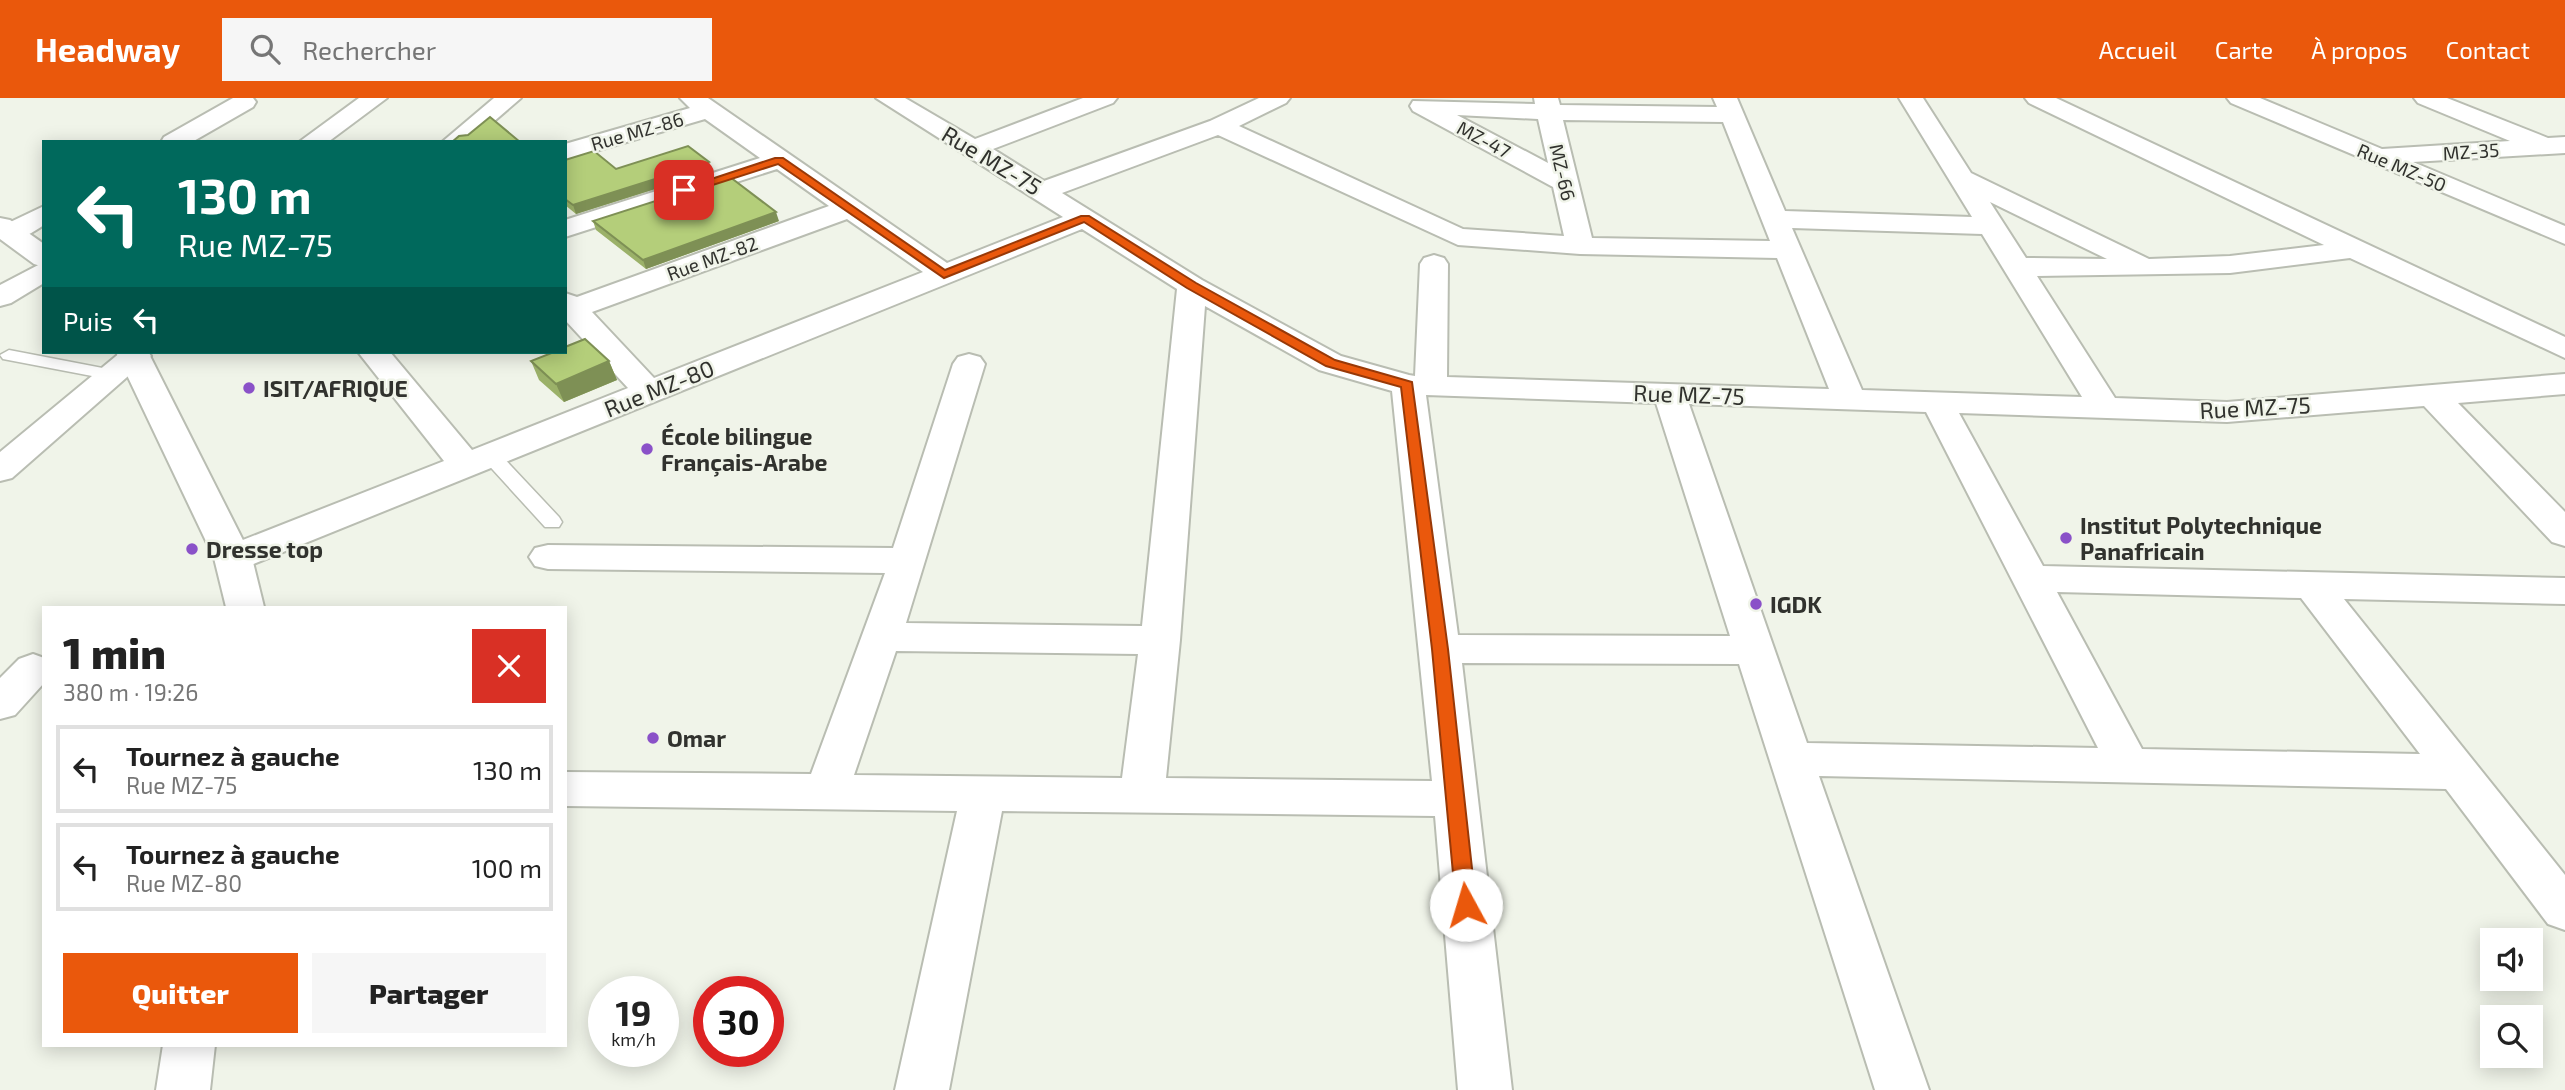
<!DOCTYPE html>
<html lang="fr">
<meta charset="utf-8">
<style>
:root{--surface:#fff;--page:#f6f6f6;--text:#222;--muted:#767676;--line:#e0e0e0;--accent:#ea580c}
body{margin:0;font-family:"Exo 2",sans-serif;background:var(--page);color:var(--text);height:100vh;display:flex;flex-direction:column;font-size:26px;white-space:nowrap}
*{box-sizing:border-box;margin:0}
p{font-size:23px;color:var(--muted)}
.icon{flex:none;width:38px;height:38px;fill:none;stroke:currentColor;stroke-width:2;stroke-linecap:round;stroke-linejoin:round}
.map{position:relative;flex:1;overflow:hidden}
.panel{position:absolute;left:42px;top:508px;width:525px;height:441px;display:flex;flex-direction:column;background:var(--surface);border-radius:0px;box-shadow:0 4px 18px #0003}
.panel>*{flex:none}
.guide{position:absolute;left:42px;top:42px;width:525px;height:214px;border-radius:0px;box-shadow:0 4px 18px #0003;background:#00695c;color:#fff;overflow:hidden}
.controls{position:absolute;left:2480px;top:830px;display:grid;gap:14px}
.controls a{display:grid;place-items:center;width:63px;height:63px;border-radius:0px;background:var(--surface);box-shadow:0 4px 18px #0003;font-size:35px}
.speed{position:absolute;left:588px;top:878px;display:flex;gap:14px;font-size:35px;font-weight:700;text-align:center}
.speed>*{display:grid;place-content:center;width:91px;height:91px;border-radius:50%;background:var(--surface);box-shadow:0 4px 18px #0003;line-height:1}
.speed small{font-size:18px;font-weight:400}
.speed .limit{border:10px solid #d22;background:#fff;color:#111}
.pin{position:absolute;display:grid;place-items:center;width:60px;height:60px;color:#fff;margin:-30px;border-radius:14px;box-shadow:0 4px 10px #0006}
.me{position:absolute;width:77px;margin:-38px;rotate:354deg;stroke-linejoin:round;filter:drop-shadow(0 0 5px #0008)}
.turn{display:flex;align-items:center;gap:24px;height:147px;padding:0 21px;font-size:32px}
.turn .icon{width:91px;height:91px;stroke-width:2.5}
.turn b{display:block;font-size:49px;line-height:60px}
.then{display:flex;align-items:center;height:66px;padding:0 21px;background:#0003;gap:14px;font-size:26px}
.round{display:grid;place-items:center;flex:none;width:74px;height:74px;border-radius:0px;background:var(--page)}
.headline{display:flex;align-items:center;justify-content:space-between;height:119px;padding:0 21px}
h1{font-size:42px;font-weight:800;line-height:52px}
.button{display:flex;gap:14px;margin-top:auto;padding:14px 21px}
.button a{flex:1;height:80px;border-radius:0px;background:var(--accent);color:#fff;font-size:28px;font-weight:800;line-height:80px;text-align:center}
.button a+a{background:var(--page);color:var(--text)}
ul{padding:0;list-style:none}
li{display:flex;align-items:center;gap:21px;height:88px;margin:0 14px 10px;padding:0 7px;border:4px solid var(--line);border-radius:0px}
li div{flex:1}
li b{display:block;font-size:26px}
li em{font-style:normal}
header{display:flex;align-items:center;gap:42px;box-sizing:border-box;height:98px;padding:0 35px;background:var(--accent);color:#fff}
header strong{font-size:33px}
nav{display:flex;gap:38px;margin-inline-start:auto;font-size:24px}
.search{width:490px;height:63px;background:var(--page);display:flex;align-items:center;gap:18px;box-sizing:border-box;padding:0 24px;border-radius:0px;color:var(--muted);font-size:26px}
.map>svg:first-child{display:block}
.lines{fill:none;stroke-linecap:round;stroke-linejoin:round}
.lane-casing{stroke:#b9bdb2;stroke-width:3}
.street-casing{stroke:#b9bdb2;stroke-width:4}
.secondary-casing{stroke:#b9bdb2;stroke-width:4}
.lane{fill:#fff;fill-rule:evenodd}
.street{fill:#fff;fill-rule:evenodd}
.secondary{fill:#fff;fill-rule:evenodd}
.wall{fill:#9bb169}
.shaded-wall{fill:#7e9055}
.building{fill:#b4ce7a;stroke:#7e9055;stroke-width:2}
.route{fill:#ea580c;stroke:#983908;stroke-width:2}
.poi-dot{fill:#8a51c8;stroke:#f0f4e9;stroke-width:2.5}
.labels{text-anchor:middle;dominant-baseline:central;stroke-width:5;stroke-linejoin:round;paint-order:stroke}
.far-street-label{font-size:19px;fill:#31322e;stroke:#f0f4e9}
.street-label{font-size:23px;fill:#31322e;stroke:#f0f4e9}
.poi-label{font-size:23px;font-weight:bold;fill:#31322e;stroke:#f0f4e9;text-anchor:start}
</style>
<header>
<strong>Headway</strong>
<div class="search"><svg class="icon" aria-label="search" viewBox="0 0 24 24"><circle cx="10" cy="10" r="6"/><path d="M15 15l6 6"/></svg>Rechercher</div>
<nav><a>Accueil</a><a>Carte</a><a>À propos</a><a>Contact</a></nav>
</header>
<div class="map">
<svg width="2565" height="992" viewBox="0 0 2565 992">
<rect width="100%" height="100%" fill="#f0f4e9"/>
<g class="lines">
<g class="lane-casing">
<path id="lane" d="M9,252L113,272L122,277L113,282L3,261L0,257Z
M490,351L497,353L559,419L562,424L559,429H545L483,361L481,357L483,353Z"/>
</g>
<g class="street-casing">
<path id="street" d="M233,0H253L256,4L253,9L192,44H161L164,39Z
M359,0H387L328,44H299Z
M494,0H521L470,44H442Z
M680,0H708L947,165L1063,119L876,0H905L975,41L1083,0H1117L1113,5L993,51L1044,83L1210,23L1259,0H1290L1286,5L1239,28L1463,131L1564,138L1553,89L1413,13L1410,8L1413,3L1535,6L1534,0H1558L1560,7L1717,9L1713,0H1737L1785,113L1972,119L1899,0H1923L1971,75L2149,161L2230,158L2324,147L2029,5L2025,0H2056L2565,239V260L2350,160L2230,175L2037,178L2115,300L2227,304L2565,276V296L2458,305L2565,414V448L2552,444L2424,308L2227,324L1959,315L2043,468L2565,480V506L2344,501L2565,777V832L2548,826L2446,691L1819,678L1929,992H1875L1739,566L1462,565L1512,992H1458L1435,718L1002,713L949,992H895L957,713L565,708V674L811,676L885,475L548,471L535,468L529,459L535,450L548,447L893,450L953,266L958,259L969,256L980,259L985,266L906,525L1142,528L1177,191L1082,131L246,469L233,472L220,469L214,460L220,451L444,363L358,254H390L472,352L628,290L565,222V195L577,199L829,108L777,71L565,139V122L760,60L705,21L565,62V46L690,10ZM1457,17L1538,21L1548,65ZM1563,22L1723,24L1770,143L1592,140ZM1218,37L1458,147L1580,156L1777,160L1829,291L1447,279L1448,166L1444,160L1434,157L1424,160L1420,166L1415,278L1409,277L1341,258L1202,182L1062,95ZM1990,104L2107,161L2026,160ZM847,121L923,174L654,280L592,214ZM1792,130L1982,136L2082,299L1862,292ZM1205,208L1319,272L1392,293L1432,683L1166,680L1180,542ZM1426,297L1656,305L1730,538L1458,537ZM1689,306L1926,314L2098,650L1807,645ZM2057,494L2301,500L2420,656L2142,651ZM896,553L1138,556L1122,680L854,677Z
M2227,0H2260L2382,51L2510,43L2418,5L2414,0H2447L2548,40L2565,39V55L2413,64L2565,128V146L2231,5Z
M44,108V127C30,136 19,144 2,140V128Z
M44,164V185L11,205L0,208V187Z
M121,254H148L151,258L12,380L0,383V354Z
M33,556L44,560V585L15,617L0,621V580L19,561Z"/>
</g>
<g class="secondary-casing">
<path id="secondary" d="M0,120L10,122L44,146V169L34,166L0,141Z
M116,254H148L252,460L264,509H226L214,460Z
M163,947H215L210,992H156Z"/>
</g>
<use href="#lane" class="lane"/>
<use href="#street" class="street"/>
<use href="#secondary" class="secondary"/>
</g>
<path class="wall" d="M565,62L616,71L712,73L576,116L565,107Z
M593,123H779L646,171L596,132Z
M531,263H609L617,282L564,304L539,282Z"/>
<path class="shaded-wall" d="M709,64L712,73L576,116L573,107Z
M776,114L779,123L646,171L643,162Z
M609,263L617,282L564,304L556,286Z"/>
<path class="building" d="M490,19L520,44H452L459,38L468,37Z
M688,48L709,64L573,107L565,101V62L594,53L616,71Z
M730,79L776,114L643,162L593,123Z
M585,241L609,263L556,286L531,263L554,254H565V249Z"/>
<path class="route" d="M775,60H783L945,172L1081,118H1089L1196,185L1335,262L1412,284L1448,551L1476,807L1473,813H1459L1456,807L1432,551L1401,289L1326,268L1187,190L1084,124L944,180L778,66L688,95L678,92Z"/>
<g class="poi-dot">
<circle cx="249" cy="290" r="7"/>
<circle cx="647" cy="351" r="7"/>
<circle cx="2066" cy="440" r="7"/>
<circle cx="192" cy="451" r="7"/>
<circle cx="1756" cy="506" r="7"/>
<circle cx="653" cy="640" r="7"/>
</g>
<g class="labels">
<g class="far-street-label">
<text transform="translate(637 33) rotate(-16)">Rue MZ-86</text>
<text transform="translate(1484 41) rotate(28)">MZ-47</text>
<text transform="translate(2471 53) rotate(-4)">MZ-35</text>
<text transform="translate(2402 69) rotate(23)">Rue MZ-50</text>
<text transform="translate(1563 74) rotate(77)">MZ-66</text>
<text transform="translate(712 160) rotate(-20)">Rue MZ-82</text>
</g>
<g class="street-label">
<text transform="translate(992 62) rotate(31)">Rue MZ-75</text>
<text transform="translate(659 290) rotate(-22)">Rue MZ-80</text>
<text transform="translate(1689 296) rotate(2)">Rue MZ-75</text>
<text transform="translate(2255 309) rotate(-3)">Rue MZ-75</text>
</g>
<g class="poi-label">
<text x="263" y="290">ISIT/AFRIQUE</text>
<text x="661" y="338">École bilingue<tspan x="661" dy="26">Français-Arabe</tspan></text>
<text x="2080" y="427">Institut Polytechnique<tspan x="2080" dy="26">Panafricain</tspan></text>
<text x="206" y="451">Dresse top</text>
<text x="1770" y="506">IGDK</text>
<text x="667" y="640">Omar</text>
</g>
</g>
</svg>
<div class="controls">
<a><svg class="icon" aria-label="sound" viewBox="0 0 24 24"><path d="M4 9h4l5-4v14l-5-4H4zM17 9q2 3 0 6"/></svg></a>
<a><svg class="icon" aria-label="search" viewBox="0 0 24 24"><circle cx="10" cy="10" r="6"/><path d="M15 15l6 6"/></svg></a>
</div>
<div class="speed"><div>19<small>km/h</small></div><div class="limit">30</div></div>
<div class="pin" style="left:684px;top:92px;background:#d93025"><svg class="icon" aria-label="arrive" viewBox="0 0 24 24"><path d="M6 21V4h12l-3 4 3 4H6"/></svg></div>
<svg class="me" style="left:1466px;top:807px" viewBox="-20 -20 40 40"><circle r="19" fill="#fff"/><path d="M0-13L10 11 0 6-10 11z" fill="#ea580c"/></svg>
<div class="guide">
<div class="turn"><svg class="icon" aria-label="left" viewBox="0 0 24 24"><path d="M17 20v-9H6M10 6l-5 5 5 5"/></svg><div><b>130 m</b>Rue MZ-75</div></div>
<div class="then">Puis<svg class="icon" aria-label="left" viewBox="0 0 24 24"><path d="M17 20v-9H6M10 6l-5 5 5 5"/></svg></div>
</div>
<section class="panel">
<div class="headline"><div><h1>1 min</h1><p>380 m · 19:26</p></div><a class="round" style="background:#d93025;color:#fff"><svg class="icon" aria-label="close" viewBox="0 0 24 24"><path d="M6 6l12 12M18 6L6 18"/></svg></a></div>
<ul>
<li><svg class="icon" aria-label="left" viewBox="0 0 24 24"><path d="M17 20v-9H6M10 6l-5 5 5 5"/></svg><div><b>Tournez à gauche</b><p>Rue MZ-75</p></div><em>130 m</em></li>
<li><svg class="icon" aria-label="left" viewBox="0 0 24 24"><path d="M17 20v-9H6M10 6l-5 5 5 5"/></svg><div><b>Tournez à gauche</b><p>Rue MZ-80</p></div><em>100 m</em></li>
</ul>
<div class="button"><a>Quitter</a><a>Partager</a></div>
</section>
</div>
